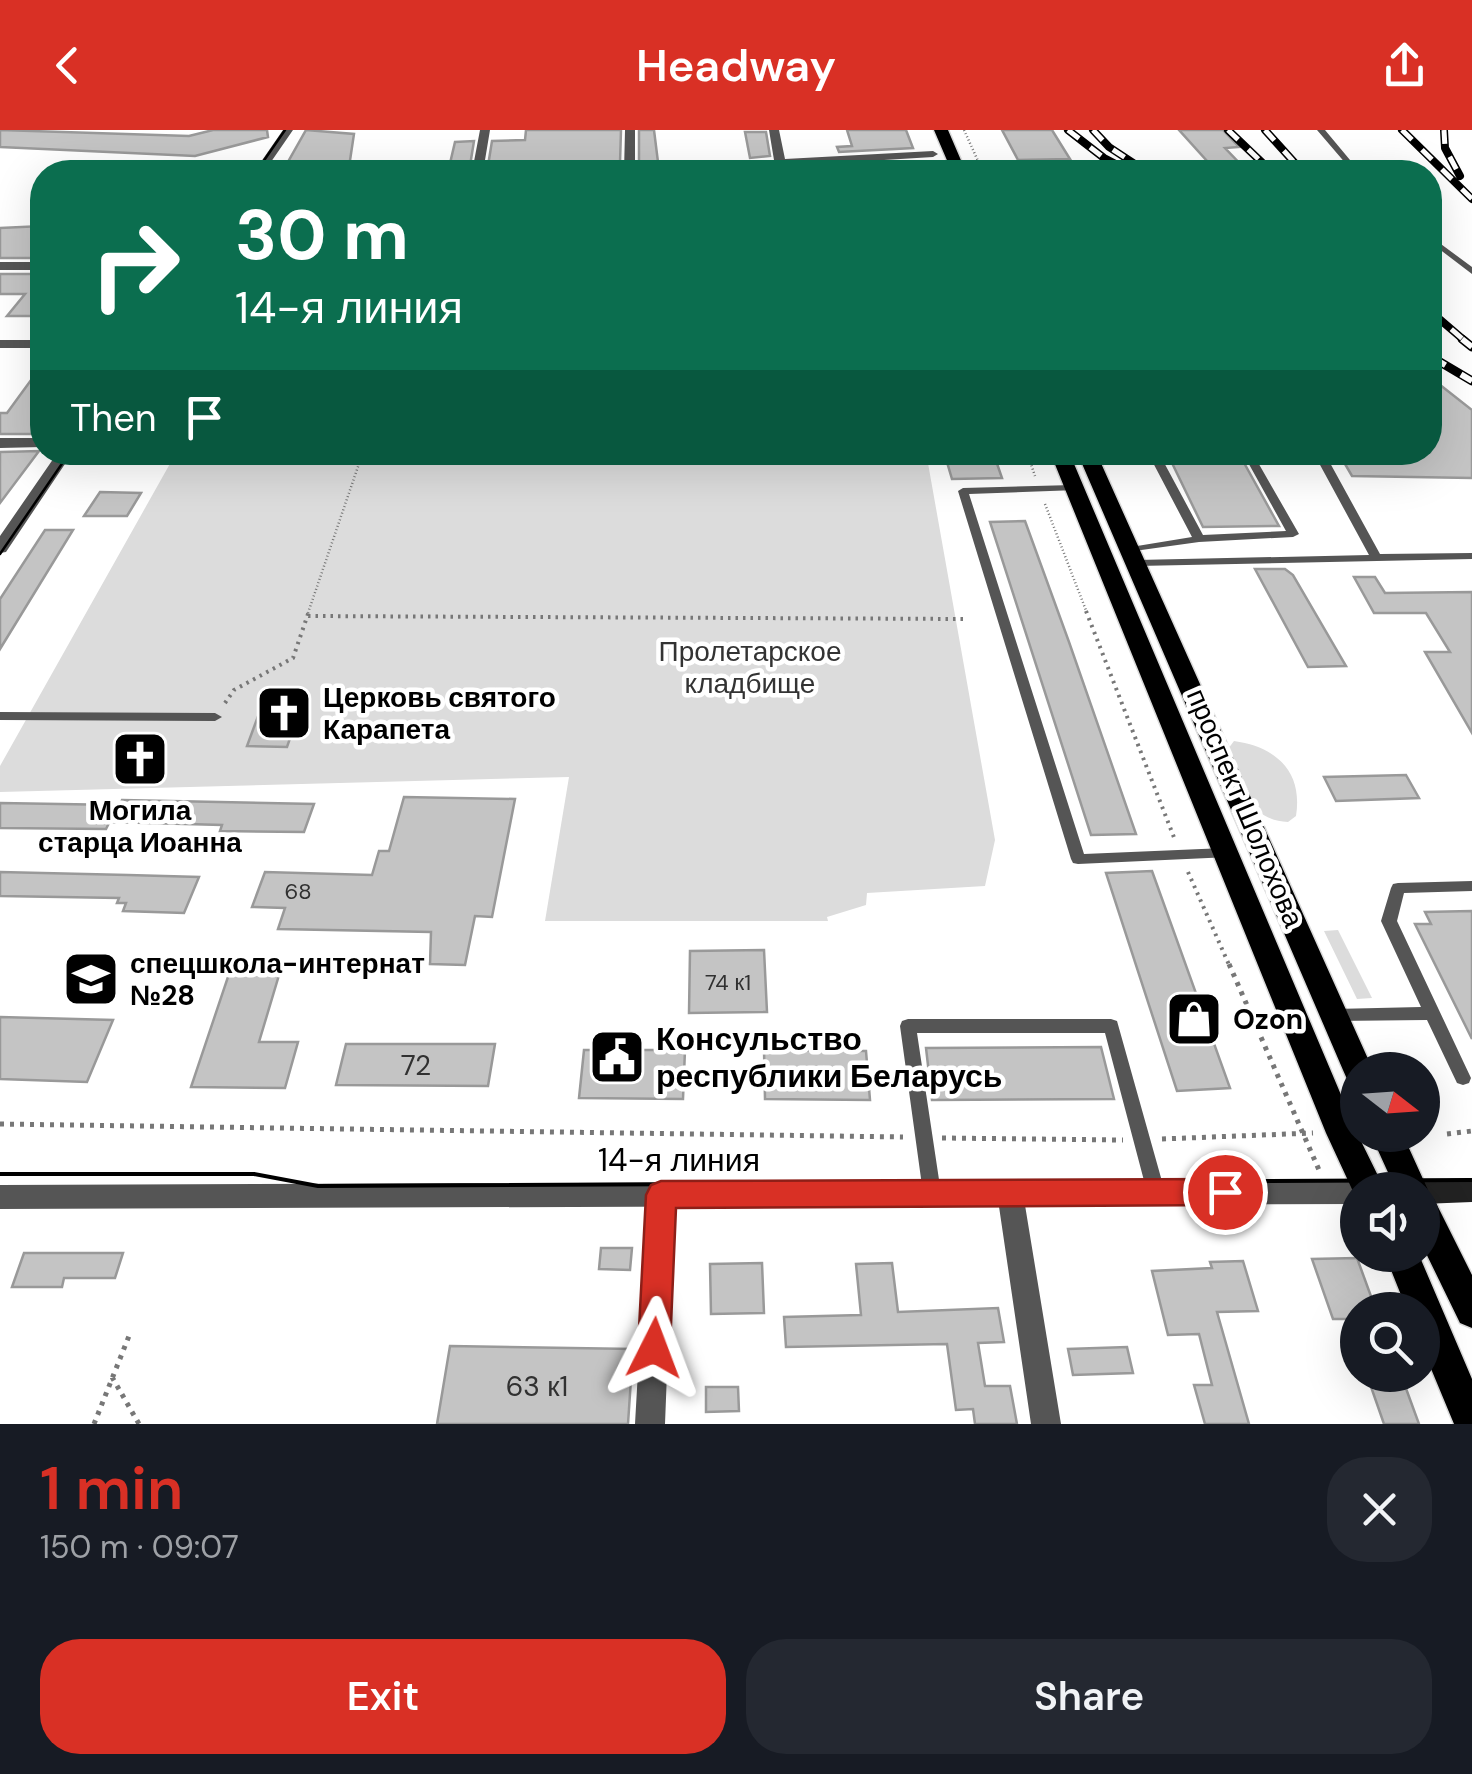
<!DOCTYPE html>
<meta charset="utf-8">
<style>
:root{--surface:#171b24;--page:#242831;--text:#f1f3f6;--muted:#9ea1a6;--accent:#d93025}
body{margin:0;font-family:"DM Sans",sans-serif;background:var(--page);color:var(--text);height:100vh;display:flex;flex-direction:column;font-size:38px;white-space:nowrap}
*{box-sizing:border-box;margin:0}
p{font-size:32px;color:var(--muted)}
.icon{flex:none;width:55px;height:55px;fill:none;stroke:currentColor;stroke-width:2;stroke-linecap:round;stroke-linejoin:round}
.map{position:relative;height:1294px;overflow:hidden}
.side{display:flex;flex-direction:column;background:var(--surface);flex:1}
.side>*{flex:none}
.hud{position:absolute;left:30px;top:30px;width:1412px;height:305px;border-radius:40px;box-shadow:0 10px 40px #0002;background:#0b6e4f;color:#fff;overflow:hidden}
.needle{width:65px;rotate:107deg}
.controls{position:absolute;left:1340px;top:922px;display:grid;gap:20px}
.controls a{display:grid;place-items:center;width:100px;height:100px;border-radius:50%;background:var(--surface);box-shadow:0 10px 40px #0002;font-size:50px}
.pin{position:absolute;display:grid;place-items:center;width:85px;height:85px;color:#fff;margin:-42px;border:5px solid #fff;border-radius:50%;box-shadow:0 2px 10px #0007}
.me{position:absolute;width:110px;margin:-55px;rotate:3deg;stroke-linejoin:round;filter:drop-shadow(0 0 8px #0008)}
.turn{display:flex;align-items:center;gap:35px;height:210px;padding:0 40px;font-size:45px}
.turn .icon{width:130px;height:130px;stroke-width:2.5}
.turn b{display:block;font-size:70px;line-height:85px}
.then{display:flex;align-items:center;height:95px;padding:0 40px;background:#0003;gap:20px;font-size:38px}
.round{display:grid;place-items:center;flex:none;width:105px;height:105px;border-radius:40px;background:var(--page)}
.head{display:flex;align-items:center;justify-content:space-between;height:170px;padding:0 40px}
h1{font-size:60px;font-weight:600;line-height:75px;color:var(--accent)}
.cta{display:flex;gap:20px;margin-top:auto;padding:20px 40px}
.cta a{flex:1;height:115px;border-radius:40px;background:var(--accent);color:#fff;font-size:40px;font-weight:600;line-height:115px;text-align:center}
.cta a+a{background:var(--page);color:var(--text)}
header{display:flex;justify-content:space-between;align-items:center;height:130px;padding:0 40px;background:var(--accent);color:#fff;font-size:45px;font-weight:600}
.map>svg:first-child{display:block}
.green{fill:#dcdcdc}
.building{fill:#c4c4c4;stroke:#999;stroke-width:2.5}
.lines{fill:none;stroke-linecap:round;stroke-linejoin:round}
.primary-casing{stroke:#dbdbdb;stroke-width:3}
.path-far2{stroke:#777;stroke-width:2.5;stroke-dasharray:1 2.5;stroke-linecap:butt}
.path-far1{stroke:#777;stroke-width:4;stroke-dasharray:2.5 5;stroke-linecap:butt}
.path{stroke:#777;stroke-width:5;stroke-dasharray:4 6;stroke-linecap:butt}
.service{fill:#555;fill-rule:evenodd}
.minor{fill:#555;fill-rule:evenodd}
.tertiary{fill:#555;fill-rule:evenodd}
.secondary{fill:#222;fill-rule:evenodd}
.primary{fill:#000;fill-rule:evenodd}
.tram-far1{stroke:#000;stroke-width:2.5}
.tram{stroke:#000;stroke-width:4}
.rail-far1-casing{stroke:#000;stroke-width:8}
.rail-casing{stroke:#000;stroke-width:9}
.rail-far1{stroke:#fff;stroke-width:5;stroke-dasharray:14;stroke-linecap:butt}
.rail{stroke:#fff;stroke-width:6;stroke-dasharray:18;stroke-linecap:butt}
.route{fill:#d93025;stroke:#8d1f18;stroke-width:2.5}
.labels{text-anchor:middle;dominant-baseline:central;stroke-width:9;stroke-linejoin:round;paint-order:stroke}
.number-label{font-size:22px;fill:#313131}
.park-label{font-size:28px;fill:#333;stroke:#fff}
.poi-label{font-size:28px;font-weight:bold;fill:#000;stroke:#fff;text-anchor:start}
.street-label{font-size:28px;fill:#000;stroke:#fff}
.near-number-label{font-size:28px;fill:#313131}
.near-poi-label{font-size:32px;font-weight:bold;fill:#000;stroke:#fff;text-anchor:start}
.near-street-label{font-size:32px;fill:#000;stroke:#fff}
</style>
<header><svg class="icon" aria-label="back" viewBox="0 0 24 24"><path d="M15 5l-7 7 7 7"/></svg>Headway<svg class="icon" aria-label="share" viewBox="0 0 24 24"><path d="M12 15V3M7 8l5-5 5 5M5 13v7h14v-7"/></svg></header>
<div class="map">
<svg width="1472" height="1294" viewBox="0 0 1472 1294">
<rect width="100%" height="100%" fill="#fff"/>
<path class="green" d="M926,322L995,710L985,756L867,763L866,775L827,787L828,791H545L569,647L0,662V636L176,323Z
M1234,611C1277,617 1303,642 1296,686L1288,692C1246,690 1243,653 1228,619Z
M1338,800L1372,868L1357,869L1324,801Z"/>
<path class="building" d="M0,0L189,6L213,0H267L268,7L195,26L0,17Z
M306,0L354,4L349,37L284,39Z
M526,0H621L620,33L487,42L492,11L525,10Z
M639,0H654L658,32L639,33Z
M847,0H906L913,18L839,22L837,17L852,16Z
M1002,0H1052L1070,29L1018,30Z
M1179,0H1223L1239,17L1225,18L1248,42H1217Z
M745,2H766L770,26L750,28Z
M474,11L469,42H448L455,12Z
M918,32L922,42H845L843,36Z
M42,96V128H0V98Z
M0,144H42V186H7L25,164H0Z
M42,235V304H0V283H7Z
M1430,247L1472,280V348L1352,346L1338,322H1430Z
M39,321L0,373V322Z
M944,322H993L1002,348L952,349Z
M1243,331L1279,396L1203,397L1172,333Z
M100,362L141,363L127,386H84Z
M1025,391L1069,512L1136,704L1091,705L990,392Z
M45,400H73L0,519V469Z
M1255,439H1285L1293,445L1346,536L1308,537Z
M1354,447H1375L1385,463L1472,462V603L1425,522H1450L1426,483H1374Z
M267,562H306L287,617L247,616Z
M1406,645L1419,668L1336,671L1324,647Z
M404,667L515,669L492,787L475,786L465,835L430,834L431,802L278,799L285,778L252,777L265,742L372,745L379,721H389Z
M122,670L314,674L304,702L220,701L222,695L111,692Z
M0,673L118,675L106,699L0,698Z
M1152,741L1230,958L1177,961L1106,743Z
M0,742L128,745L199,747L184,783L123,781L126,773H117L119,768L0,766Z
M1472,781V909L1415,794H1431L1425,782Z
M764,820L767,882L689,883L690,821Z
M232,835H282L259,912H298L285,958L191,957Z
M0,887L113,890L87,952L0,949Z
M346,914H495L488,956L336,955Z
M1101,917L1114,969L932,970L926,918Z
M584,920H685L683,969L579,968Z
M764,920L866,921L870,970L765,969Z
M601,1118H632L630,1140L599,1139Z
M24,1123H123L115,1148H64L62,1157H12Z
M1357,1128L1376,1180H1358V1189H1333L1312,1129Z
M1243,1131L1258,1181L1217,1182L1249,1294H1205L1194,1255H1212L1199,1204L1168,1205L1152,1141L1212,1138L1210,1132Z
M762,1133L764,1183L711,1184L710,1134Z
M892,1133L898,1182L998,1178L1004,1212L978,1213L985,1256H1010L1017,1294H975L973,1279L956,1280L947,1214L786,1217L784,1187L861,1185L856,1134Z
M450,1216L633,1219L628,1294H437Z
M1127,1217L1133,1243L1073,1245L1068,1219Z
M1404,1253L1419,1294H1384L1370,1254Z
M706,1257H738L739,1281L706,1282Z"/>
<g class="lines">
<g class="primary-casing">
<path id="primary" d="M934,0H948L966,42H952Z
M1050,322H1069L1358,1005L1385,1060H1358L1357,1070L1326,1003Z
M1077,322H1096L1373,940H1358V952L1347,949L1343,940Z
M1371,1005H1403L1428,1060L1426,1066L1434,1069L1472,1145V1198L1460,1193L1422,1115V1060H1396Z
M1385,1125H1419L1472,1249V1294H1454L1422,1217V1180H1407Z"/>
</g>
<path class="path-far2" d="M964,0L983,42
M1027,322L1035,346
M1045,374L1087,483
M308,483L363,322"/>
<path class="path-far1" d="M1086,481L1175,710
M308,486L965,489
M225,573L234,560L293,528L309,481
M1188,742L1230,837"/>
<path class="path" d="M1229,834L1319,1040
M0,994L903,1007
M1447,1004L1472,1001
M942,1008L1123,1010
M1162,1009L1313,1003
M1346,1087L1358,1103
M112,1247L139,1294
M94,1294L129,1206"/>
<path class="service" d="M1317,0H1325L1360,42H1353Z
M1430,106L1472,137V144L1430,112Z
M1134,322H1252L1299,404L1293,407L1199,412L1127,422V418L1131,417L1192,407L1150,327ZM1161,327H1245L1286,401L1203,405Z
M1313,322H1324L1380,424L1472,423V429L1137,436L1131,433L1137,430L1369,425Z
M1073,355L1078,358L1077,360L969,364L1084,724L1225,718L1230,719L1232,723L1230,727L1078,734L1073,733L1071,729L958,361L963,358Z
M0,582L215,583L222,587L215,591L0,590Z
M1472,751V761L1404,763L1397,791L1471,948L1469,953L1463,955L1457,953L1427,890L1334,891L1328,890L1326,885L1328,880L1334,879L1421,877L1381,791L1391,758L1393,754L1398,753Z
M908,889H1111L1117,891L1165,1062L1162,1068L1156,1070L1150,1068L1147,1062L1105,903H917L941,1063L938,1069L932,1071L926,1069L923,1063L900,896L902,891Z"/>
<path class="minor" d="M480,0H490L483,42H472Z
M625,0H635V38L774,30L769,0H779L785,29L933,21L938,24L933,27L786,36L787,42H777L775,37L624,42Z
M0,132H42V140H0Z
M0,210H42V218H0Z
M0,308H42V317L0,318Z
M1010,1051L1019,1055L1023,1063L1061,1294H1031L997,1063L1001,1055Z
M661,1053L670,1057L674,1065L665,1294H635L648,1065L652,1057Z"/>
<path class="tertiary" d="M283,0H293L264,42H254Z
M58,322H73L6,422L0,423V406Z
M1358,1050L1367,1054L1370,1060H1358V1074L0,1079V1055Z"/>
<path class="secondary" d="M1472,1048V1072L1422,1074V1060H1410L1413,1054L1422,1050Z"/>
<use href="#primary" class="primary"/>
<path class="tram-far1" d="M256,42L285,0
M0,424L70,322"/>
<path class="tram" d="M0,1044H254L318,1056L1472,1050"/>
<g class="rail-far1-casing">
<path id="rail-far1" d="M1068,0L1104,28L1131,42
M1093,0L1109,17L1147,42
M1228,0L1272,42
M1265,0L1303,42
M1402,0L1472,69
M1444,0L1445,18L1460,46
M1430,181L1465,211"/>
</g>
<g class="rail-casing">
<path id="rail" d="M1462,209L1472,217
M1430,226L1472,251"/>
</g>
<use href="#rail-far1" class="rail-far1"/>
<use href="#rail" class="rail"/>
</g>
<path class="route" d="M1225,1049L1235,1052L1240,1062L1235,1071L1225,1075L676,1078L670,1218L665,1229L654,1233L642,1229L638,1218L646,1065L651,1055L661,1051Z"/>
<defs>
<g id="church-square" transform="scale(2.875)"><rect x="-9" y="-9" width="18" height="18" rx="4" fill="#000" stroke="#fff"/><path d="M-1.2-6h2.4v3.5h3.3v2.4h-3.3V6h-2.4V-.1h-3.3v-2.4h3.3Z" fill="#fff"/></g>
<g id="school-square" transform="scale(2.875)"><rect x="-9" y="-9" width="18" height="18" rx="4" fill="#000" stroke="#fff"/><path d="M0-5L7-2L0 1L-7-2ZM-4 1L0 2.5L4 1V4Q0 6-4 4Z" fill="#fff"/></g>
<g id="shop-square" transform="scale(2.875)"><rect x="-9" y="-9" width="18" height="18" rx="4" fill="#000" stroke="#fff"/><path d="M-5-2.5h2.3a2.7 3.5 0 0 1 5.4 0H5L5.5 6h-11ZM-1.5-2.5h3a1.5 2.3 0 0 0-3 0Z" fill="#fff"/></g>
<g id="civic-square" transform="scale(2.875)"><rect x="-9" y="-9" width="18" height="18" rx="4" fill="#000" stroke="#fff"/><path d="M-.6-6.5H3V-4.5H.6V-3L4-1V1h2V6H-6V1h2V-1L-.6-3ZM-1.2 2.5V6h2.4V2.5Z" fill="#fff"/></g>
</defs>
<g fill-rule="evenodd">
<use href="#church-square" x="284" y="583"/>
<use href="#church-square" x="140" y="629"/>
<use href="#school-square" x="91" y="849"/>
<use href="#shop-square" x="1194" y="889"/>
<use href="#civic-square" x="617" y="927"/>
</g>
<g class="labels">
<g class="number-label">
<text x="298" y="761">68</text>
<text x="728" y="852">74 к1</text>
</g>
<g class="park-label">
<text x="750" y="521">Пролетарское<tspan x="750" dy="32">кладбище</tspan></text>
</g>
<g class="poi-label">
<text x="323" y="567">Церковь святого<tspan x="323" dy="32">Карапета</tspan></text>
<text x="140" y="680" text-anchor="middle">Могила<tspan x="140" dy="32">старца Иоанна</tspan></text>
<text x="130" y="833">спецшкола-интернат<tspan x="130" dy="32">№28</tspan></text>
<text x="1233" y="889">Ozon</text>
</g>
<g class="street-label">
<text transform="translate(1245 678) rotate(67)">проспект Шолохова</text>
</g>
<g class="near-number-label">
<text x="416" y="935">72</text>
<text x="537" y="1256">63 к1</text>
</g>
<g class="near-poi-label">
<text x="656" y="909">Консульство<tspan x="656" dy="37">республики Беларусь</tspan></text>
</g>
<g class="near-street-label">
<text x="679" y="1030">14-я линия</text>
</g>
</g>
</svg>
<div class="controls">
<a><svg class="needle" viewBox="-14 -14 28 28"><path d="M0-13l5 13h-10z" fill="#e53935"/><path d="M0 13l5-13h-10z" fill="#9ea1a6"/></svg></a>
<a><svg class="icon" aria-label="sound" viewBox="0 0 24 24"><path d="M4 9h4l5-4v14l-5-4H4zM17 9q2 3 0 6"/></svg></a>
<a><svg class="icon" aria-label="search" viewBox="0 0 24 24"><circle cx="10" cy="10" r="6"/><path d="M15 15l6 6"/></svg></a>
</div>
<div class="pin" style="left:1225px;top:1062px;background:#d93025"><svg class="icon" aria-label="arrive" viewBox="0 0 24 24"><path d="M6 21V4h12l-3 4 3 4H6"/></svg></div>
<svg class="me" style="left:654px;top:1218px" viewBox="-20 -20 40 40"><path d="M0-17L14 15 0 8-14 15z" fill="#d93025" stroke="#fff" stroke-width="4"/></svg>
<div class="hud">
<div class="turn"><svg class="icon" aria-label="right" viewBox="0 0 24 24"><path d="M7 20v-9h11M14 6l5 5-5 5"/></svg><div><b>30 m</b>14-я линия</div></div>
<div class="then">Then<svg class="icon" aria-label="arrive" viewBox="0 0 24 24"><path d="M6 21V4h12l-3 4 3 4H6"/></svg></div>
</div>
</div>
<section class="side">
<div class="head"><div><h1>1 min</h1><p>150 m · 09:07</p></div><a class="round"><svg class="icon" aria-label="close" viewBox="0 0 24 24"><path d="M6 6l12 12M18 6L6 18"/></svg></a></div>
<div class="cta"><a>Exit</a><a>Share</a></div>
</section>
